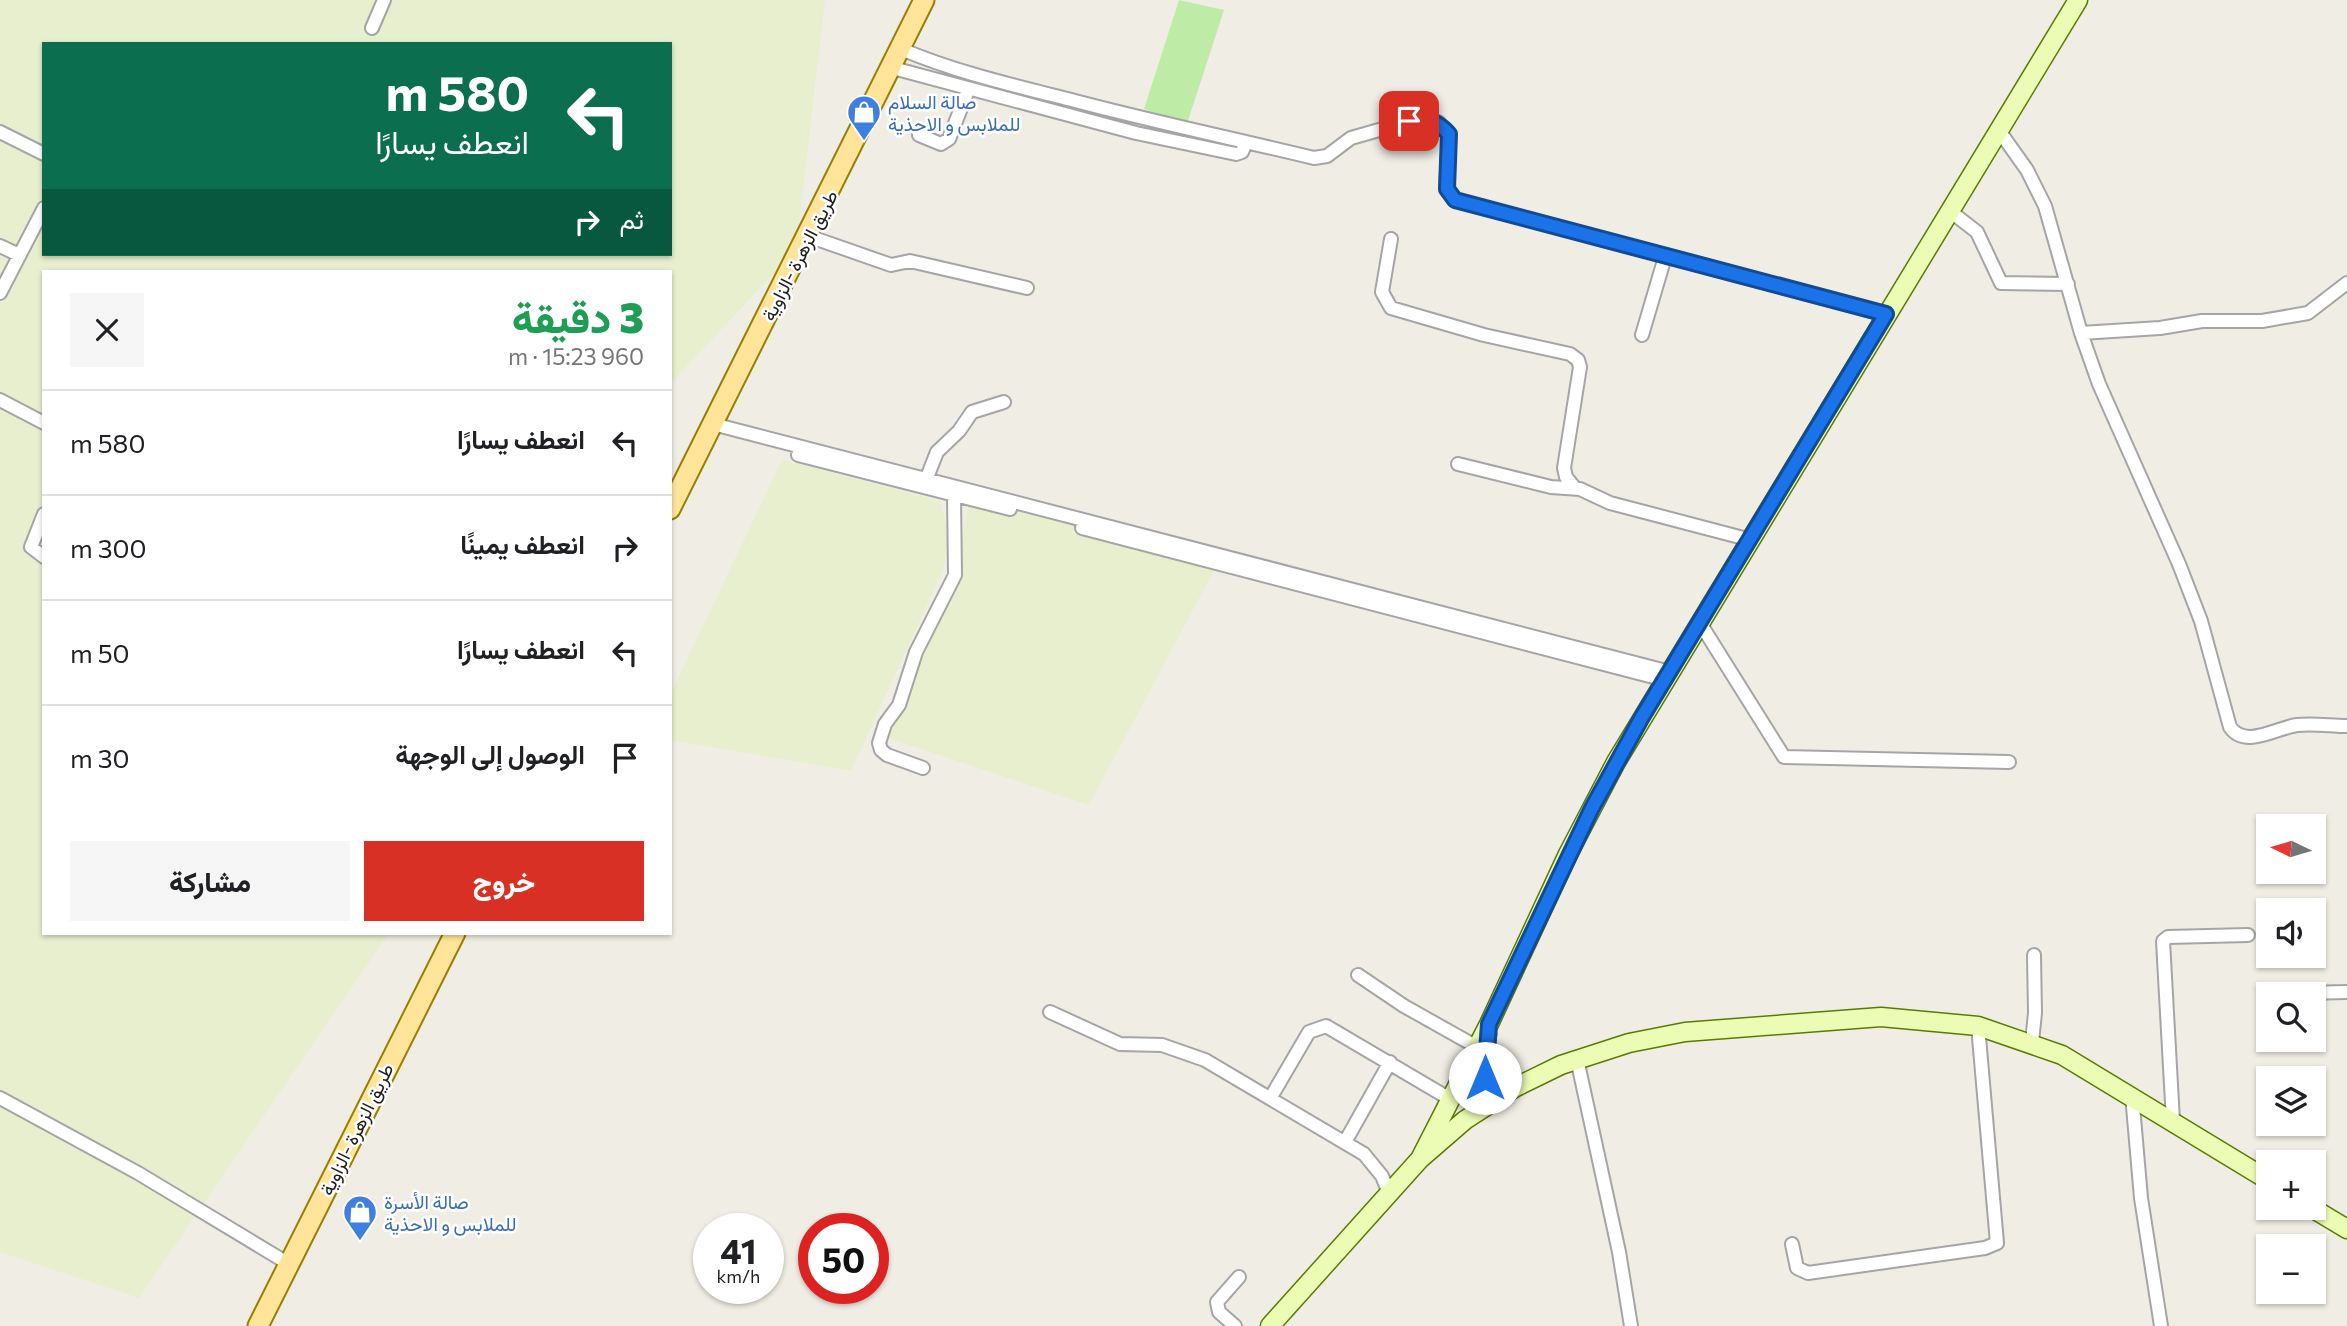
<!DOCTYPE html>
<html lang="ar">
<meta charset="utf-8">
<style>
:root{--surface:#fff;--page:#f6f6f6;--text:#202124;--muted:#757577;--line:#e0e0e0;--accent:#d93025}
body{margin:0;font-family:Commissioner,Vazirmatn,sans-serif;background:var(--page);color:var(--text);direction:rtl;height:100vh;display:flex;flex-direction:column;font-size:26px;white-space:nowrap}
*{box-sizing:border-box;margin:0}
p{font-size:23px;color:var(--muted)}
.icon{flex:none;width:38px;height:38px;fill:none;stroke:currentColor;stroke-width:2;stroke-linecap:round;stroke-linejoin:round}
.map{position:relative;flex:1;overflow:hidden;direction:ltr}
.sheet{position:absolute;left:42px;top:270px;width:630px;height:665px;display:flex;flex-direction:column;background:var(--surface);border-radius:0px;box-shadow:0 2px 5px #0004;direction:rtl}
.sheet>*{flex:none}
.guide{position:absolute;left:42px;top:42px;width:630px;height:214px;border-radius:0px;box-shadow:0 2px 5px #0004;direction:rtl;background:#0b6e4f;color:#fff;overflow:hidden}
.needle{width:46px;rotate:275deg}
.fabs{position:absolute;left:2256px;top:814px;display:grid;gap:14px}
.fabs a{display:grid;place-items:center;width:70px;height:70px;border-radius:0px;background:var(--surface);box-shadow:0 2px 5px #0004;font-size:35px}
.speed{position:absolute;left:693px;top:1213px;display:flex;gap:14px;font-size:35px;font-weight:700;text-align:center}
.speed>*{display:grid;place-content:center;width:91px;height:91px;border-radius:50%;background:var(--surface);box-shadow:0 2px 5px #0004;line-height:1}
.speed small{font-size:18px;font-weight:400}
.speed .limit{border:10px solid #d22;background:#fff;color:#111}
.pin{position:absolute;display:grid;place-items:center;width:60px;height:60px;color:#fff;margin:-30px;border-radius:14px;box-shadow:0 4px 10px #0006}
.me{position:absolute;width:77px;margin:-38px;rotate:0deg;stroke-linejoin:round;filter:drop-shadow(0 0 5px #0008)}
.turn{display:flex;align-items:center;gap:24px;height:147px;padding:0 28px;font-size:32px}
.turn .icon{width:91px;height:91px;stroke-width:2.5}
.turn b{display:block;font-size:49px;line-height:60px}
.then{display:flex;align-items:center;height:66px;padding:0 28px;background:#0003;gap:14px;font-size:26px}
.round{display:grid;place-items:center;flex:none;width:74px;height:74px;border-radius:0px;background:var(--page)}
.summary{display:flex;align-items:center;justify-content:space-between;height:119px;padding:0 28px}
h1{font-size:42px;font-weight:800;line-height:52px;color:#1e9e55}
.cta{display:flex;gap:14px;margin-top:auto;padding:14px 28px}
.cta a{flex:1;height:80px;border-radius:0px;background:var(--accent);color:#fff;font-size:28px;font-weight:800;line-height:80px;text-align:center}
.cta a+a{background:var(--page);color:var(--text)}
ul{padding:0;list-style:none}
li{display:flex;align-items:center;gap:21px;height:105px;padding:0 28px;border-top:2px solid var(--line)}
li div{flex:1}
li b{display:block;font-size:26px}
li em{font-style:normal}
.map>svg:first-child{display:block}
.farmland{fill:#e7efce;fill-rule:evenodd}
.grass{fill:#beeca7}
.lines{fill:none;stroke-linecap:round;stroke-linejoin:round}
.street-casing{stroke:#a5a5a5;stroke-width:16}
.secondary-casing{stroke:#597b00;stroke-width:21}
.primary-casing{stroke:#997f00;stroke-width:23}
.street{stroke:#fff;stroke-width:12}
.secondary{stroke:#edfcb5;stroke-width:18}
.primary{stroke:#ffe49a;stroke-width:19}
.route-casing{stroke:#114b97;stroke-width:18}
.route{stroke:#1a73e8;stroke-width:12}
.labels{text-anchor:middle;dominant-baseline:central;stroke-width:5;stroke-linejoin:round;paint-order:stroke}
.shop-label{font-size:19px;fill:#366cbe;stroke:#fff;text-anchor:start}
.street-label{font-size:19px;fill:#1e1e1e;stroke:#fff}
</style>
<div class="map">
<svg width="2347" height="1326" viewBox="0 0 2347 1326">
<rect width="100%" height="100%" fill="#f0eee4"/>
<path class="farmland" d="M0,0H825L796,250L670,384V271H44V933H389L139,1298L0,1252ZM44,44H670V254H44Z
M782,460L940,501L948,532L944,568L851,771L670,740V695Z
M970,495L1219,561L1089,805L879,735L957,571Z"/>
<path class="grass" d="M1179,0L1224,10L1187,124L1144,109Z"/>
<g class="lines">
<g class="street-casing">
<path id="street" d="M372,28L384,0
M901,49C958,73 1016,86 1075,101C1155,122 1235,139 1314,158L1327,156L1351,138L1421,118L1438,122L1449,134L1446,189L1455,200L1886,315
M893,68L1136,133L1236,154L1242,152L1246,142
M0,132L44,154
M2000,132L2027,170L2045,206L2081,333L2099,384L2179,564L2201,621L2230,727C2245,749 2276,728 2297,725C2313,723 2331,726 2347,726
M919,135L941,144L949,139L968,90
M1950,211L1977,232L2001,283L2068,284
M808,236L891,265L910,261L1027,288
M1391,239L1382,292L1391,308L1484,335L1570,354L1578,360L1580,367L1564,468L1566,477L1575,488
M0,246L19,255
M0,293L44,208
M2081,333L2160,328L2202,321H2262L2308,313L2347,283
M1642,335L1665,257
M0,400L44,423
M713,424L1670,672
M798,455L1010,509
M1458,464L1551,487L1580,489L1610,503L1751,540
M924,485L937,452L959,431L972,412L1004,402
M44,514L31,547L44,557
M1082,528L1665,680
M1700,623L1784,757L2009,762
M923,768L887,755L881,750L879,743L885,724L899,705L916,652L955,575L954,495
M1358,975L1404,1006L1477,1047
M2302,993L2347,992
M1050,1012L1120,1044L1162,1045L1205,1060L1364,1154L1382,1176L1389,1193
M2032,1042L2035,1013L2034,955
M1577,1059L1619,1252L1631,1326
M2132,1095L2141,1198L2161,1326
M1271,1097L1309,1032L1326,1026L1450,1099
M0,1098L138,1173L289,1264
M2173,1121L2163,941L2168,937L2248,935
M1345,1142L1390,1062
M1792,1244L1797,1268L1808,1273L1985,1248L1997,1243L1978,1026
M1235,1326L1219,1312L1217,1302L1239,1277"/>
</g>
<g class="secondary-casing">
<path id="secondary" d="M1487,1034C1482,1059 1487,1081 1516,1087
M1420,1159L1489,1024L1568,854L1616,762L2078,0
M2312,1208L2347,1229
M1270,1326L1420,1159L1465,1120L1516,1087L1561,1065L1629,1043L1685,1032L1881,1017L1978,1026L2062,1055L2268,1180"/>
</g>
<g class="primary-casing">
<path id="primary" d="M670,509L924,0
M258,1326L455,933"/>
</g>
<use href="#street" class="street"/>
<use href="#secondary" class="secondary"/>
<use href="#primary" class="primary"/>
</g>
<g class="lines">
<g class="route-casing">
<path id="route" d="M1409,121C1426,117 1437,121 1449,134L1447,189L1455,200L1886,314L1642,717L1592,808L1489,1024L1485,1078"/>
</g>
<use href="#route" class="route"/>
</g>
<defs>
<g id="shop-pin" transform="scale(1.75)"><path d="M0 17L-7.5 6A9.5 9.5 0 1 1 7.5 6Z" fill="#3f7fe0" stroke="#fff"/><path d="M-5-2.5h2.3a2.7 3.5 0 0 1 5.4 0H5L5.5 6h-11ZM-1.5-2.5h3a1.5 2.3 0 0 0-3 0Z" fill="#fff"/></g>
</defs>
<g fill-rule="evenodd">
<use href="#shop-pin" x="864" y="112"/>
<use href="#shop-pin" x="360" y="1212"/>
</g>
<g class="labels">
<g class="shop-label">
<text x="888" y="101">صالة السلام<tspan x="888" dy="22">للملابس و الاحذية</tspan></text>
<text x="384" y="1201">صالة الأسرة<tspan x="384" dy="22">للملابس و الاحذية</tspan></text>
</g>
<g class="street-label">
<text transform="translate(799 255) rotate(-63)">طريق الزهرة -الزاوية</text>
<text transform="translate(356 1129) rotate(-64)">طريق الزهرة -الزاوية</text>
</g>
</g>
</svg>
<div class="fabs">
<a><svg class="needle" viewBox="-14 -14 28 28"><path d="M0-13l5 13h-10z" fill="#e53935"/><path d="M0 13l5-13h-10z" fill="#757577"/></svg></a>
<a><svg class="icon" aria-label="sound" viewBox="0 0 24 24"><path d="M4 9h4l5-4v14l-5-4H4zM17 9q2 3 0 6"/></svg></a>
<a><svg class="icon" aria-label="search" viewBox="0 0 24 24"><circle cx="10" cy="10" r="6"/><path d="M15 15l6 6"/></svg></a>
<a><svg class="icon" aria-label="layers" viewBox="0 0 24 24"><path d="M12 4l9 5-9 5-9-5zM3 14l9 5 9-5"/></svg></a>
<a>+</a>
<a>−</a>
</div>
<div class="speed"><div>41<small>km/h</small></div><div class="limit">50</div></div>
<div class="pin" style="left:1409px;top:121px;background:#d93025"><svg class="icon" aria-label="arrive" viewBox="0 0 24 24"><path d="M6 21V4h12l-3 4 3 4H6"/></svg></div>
<svg class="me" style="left:1485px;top:1078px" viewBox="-20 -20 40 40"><circle r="19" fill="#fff"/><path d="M0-13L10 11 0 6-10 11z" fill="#1a73e8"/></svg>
<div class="guide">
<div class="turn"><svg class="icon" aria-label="left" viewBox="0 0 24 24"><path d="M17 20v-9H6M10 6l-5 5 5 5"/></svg><div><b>580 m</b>انعطف يسارًا</div></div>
<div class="then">ثم<svg class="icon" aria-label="right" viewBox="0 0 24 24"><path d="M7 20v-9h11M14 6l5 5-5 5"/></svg></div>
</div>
<section class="sheet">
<div class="summary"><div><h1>3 دقيقة</h1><p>960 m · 15:23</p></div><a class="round"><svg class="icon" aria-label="close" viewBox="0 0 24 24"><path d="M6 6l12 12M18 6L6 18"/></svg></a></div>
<ul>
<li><svg class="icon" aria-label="left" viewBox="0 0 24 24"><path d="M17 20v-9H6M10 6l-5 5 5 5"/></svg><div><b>انعطف يسارًا</b></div><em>580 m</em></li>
<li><svg class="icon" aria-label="right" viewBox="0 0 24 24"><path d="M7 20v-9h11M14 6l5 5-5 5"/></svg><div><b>انعطف يمينًا</b></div><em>300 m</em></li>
<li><svg class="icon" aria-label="left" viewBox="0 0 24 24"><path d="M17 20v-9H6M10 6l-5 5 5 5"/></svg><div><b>انعطف يسارًا</b></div><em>50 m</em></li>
<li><svg class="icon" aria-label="arrive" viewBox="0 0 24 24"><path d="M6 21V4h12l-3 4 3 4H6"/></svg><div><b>الوصول إلى الوجهة</b></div><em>30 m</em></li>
</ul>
<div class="cta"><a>خروج</a><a>مشاركة</a></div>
</section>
</div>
